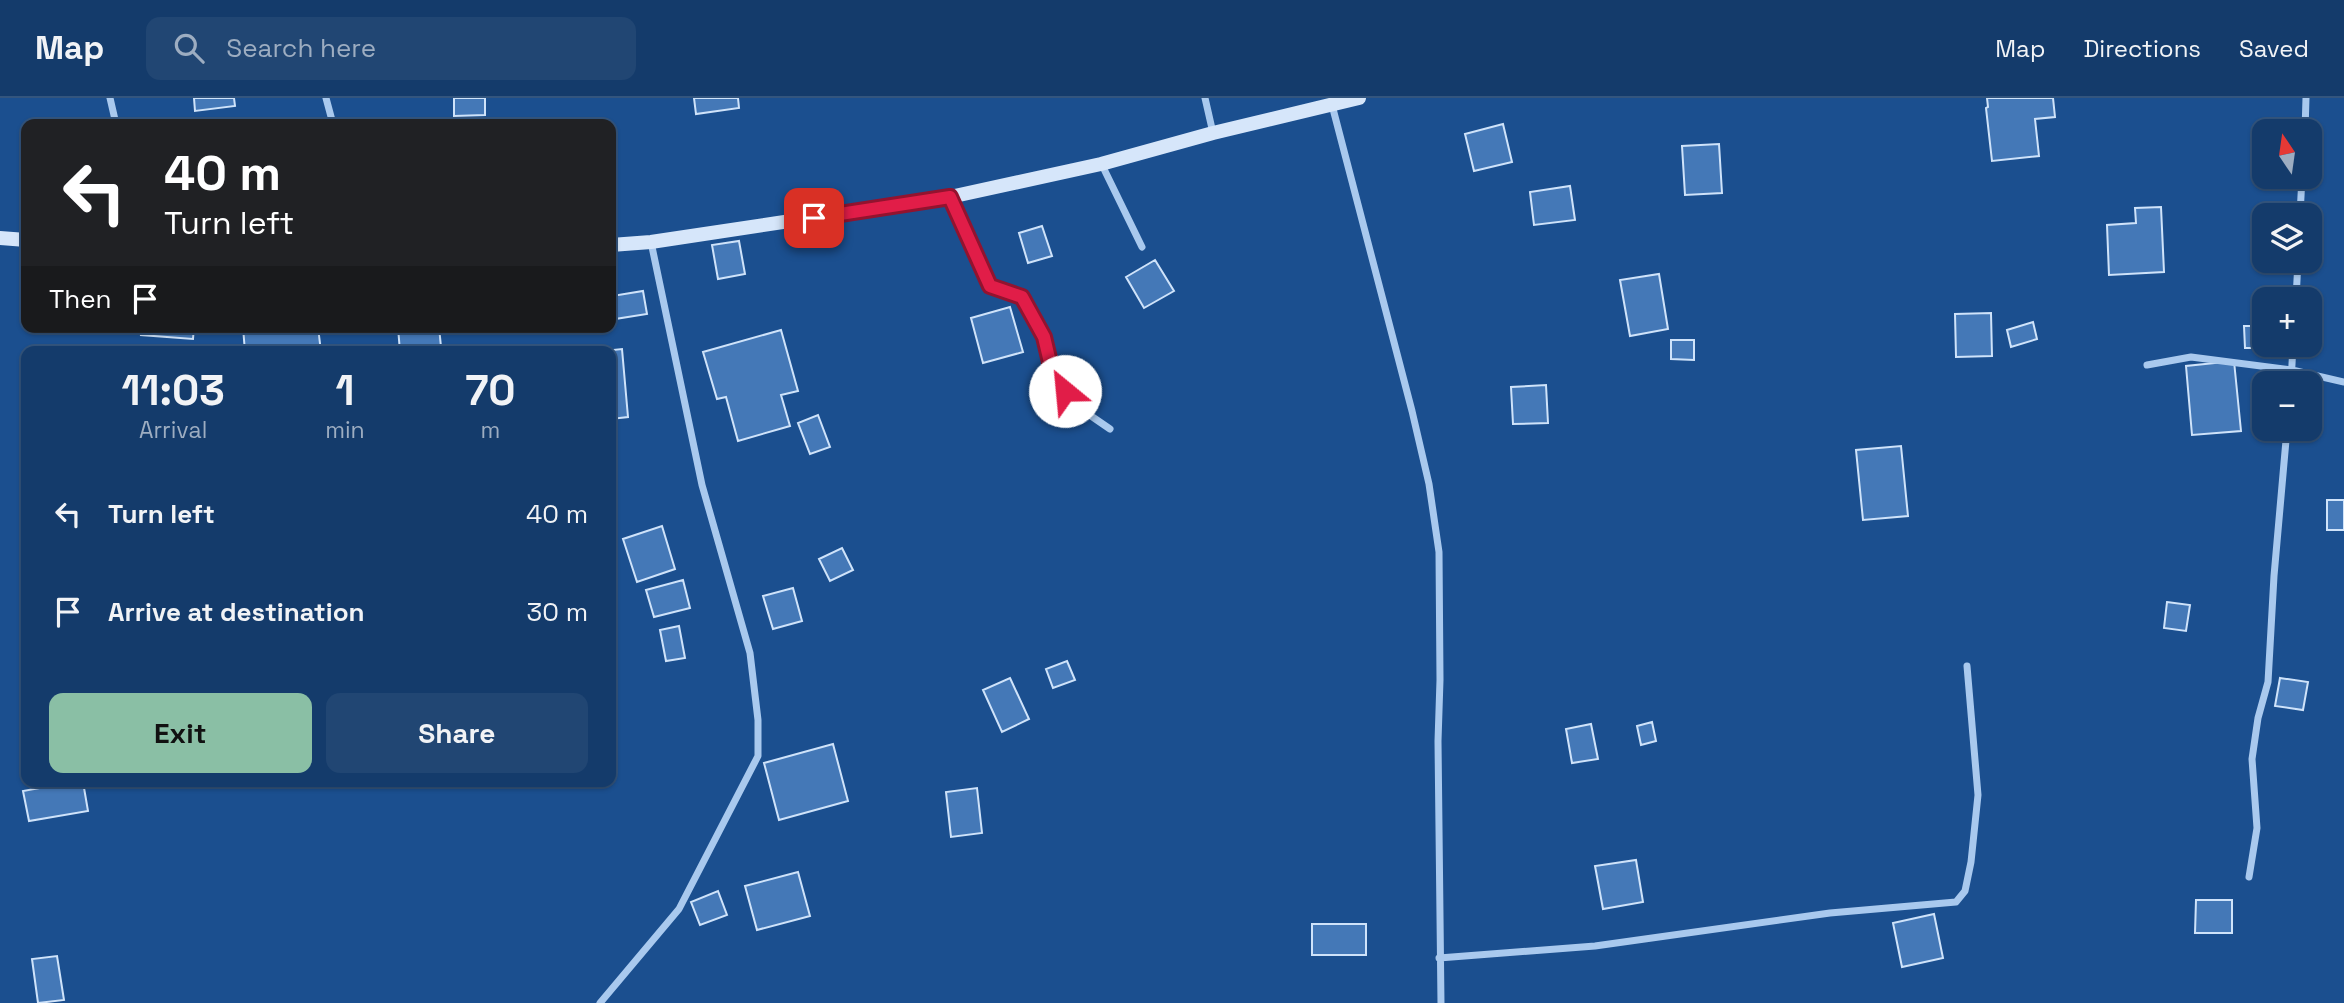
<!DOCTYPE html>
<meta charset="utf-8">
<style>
:root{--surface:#143b6b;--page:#214673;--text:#f1f3f6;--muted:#9dadc1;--line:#33557e;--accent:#8abfa5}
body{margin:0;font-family:"Space Grotesk",sans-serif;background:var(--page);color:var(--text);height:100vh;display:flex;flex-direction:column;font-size:26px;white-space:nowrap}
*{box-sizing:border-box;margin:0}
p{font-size:23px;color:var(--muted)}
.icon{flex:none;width:38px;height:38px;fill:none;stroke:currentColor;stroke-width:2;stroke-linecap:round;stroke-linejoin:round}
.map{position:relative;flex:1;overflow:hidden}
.panel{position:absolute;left:21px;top:248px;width:595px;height:441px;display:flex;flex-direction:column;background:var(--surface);border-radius:14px;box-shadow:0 2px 5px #0004,0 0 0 2px var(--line)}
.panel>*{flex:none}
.guide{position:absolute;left:21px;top:21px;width:595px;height:214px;border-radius:14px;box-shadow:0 2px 5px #0004,0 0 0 2px var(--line);background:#202124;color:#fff;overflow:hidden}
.needle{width:46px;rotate:347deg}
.tools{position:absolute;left:2252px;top:21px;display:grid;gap:14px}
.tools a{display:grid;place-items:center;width:70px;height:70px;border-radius:14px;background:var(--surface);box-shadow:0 2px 5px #0004,0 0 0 2px var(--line);font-size:35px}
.pin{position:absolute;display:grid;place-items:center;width:60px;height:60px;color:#fff;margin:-30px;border-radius:14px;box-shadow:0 4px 10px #0006}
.me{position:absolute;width:77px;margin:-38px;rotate:332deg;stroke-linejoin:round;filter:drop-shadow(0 0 5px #0008)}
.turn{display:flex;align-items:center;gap:24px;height:147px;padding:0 28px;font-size:32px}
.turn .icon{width:91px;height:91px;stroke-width:2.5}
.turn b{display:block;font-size:49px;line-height:60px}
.then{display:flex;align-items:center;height:66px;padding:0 28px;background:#0003;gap:14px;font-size:26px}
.eta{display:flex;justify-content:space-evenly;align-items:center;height:119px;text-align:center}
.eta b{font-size:42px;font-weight:700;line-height:49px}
.primary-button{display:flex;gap:14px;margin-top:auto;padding:14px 28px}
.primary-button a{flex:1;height:80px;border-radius:14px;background:var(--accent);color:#111;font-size:28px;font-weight:700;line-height:80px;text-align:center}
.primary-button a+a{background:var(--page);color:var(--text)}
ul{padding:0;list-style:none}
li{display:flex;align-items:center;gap:21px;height:98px;padding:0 28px}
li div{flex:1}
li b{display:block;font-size:26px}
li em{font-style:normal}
header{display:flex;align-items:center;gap:42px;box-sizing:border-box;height:98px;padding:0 35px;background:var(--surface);border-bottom:2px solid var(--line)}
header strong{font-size:33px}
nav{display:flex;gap:38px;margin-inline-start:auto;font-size:24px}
.search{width:490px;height:63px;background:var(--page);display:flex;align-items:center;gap:18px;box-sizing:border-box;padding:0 24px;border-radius:14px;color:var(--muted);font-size:26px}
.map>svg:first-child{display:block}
.building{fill:#4478b7;stroke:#cfe3fa;stroke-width:2}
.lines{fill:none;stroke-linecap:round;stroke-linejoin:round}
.street{stroke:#a9c9ee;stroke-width:7}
.secondary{stroke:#d6e6fa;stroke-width:14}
.route-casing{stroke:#92132f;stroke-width:18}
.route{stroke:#e11d48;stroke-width:12}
</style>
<header>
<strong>Map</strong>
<div class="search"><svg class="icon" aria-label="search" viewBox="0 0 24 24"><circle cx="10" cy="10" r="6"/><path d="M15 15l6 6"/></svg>Search here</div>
<nav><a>Map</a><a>Directions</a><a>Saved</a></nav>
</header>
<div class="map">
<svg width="2344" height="905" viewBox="0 0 2344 905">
<rect width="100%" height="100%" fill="#1b4f8f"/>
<path class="building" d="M194,0H234L235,8L195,13Z
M454,0H485V17L454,18Z
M694,0H738L739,10L696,16Z
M1987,0H2053L2055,19L2035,21L2039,58L1992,63L1986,10L1988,9Z
M1503,26L1512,64L1474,73L1465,36Z
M1719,46L1722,95L1685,97L1682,48Z
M1570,88L1575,122L1534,127L1530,94Z
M2161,109L2164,174L2109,177L2107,127L2136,125L2135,110Z
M1042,128L1052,158L1028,165L1019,135Z
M739,143L745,176L718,181L712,147Z
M1155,162L1174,193L1144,210L1126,179Z
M1659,176L1668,231L1630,238L1620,182Z
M643,193L647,216L615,221L612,198Z
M1010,209L1023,254L983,265L971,220Z
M1991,215L1992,258L1956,259L1955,216Z
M2033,224L2037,241L2011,249L2007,232Z
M2244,228H2264V247L2266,250H2245Z
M142,229H194L193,241L141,237Z
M243,229H318L321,254H245Z
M398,229H439L441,249L400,254Z
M505,229H532L506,234Z
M781,232L798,293L781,297L790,328L738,343L726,299L717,301L703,254Z
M1671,242H1694V262L1671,261Z
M622,251L628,319L611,321V254H594Z
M2234,263L2241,333L2192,337L2186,268Z
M1546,287L1548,325L1513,326L1511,289Z
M818,317L830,349L810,356L798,325Z
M1901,348L1908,418L1863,422L1856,352Z
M2327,402H2344V432H2327Z
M662,428L675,471L637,484L623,441Z
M842,450L853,472L830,483L819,461Z
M683,482L690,510L654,519L646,492Z
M793,490L802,523L773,531L763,498Z
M2167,504L2190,507L2186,533L2164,530Z
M679,528L685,560L666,563L660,532Z
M1067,563L1075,582L1053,590L1046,571Z
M1010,580L1029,621L1002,634L983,592Z
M2280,580L2308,584L2303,612L2275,608Z
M1652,624L1656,643L1641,647L1637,628Z
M1591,626L1598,661L1572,665L1566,631Z
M833,646L848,703L779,722L764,665Z
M73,684H83L88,713L29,723L23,693Z
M977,690L982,735L951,739L946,694Z
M1636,762L1643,804L1603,811L1595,768Z
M798,774L810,818L757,832L745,788Z
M718,793L727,817L700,827L691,804Z
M2196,802H2232V835H2195Z
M1934,816L1943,860L1902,869L1893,825Z
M1312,826H1366V857H1312Z
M57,858L64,902L38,905L32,861Z"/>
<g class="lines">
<path class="street" d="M110,0L116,26
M326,0L333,26
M1205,0L1213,35
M1332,7L1412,313L1429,386L1439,454L1440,582L1438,643L1441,905
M2305,33L2306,0
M1102,67L1142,149
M950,100L990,188L1022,199L1044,239L1053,277L1078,309L1110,331
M2300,117L2302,79
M2296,201L2298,163
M2147,267L2191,259L2292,272L2344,284
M2291,285L2293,247
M2249,779L2257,730L2252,661L2258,620L2268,584L2274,478L2287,331
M1439,860L1595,848L1830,815L1956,804L1965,793L1971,764L1978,697L1967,568
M600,905L679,811L758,658V622L750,555L702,387L651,144"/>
<path class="secondary" d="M0,140L26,142
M611,147L651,144L950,99L1101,66L1213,35L1359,0"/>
</g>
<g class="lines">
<g class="route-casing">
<path id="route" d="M814,120L950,99L990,188L1022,199L1044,239L1053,277L1065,293"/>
</g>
<use href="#route" class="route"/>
</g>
</svg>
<div class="tools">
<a><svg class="needle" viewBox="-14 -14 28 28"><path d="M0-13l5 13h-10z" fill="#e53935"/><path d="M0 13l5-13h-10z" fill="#9dadc1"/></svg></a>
<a><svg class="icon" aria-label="layers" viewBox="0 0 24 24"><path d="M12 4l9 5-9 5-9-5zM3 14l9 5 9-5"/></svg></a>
<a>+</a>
<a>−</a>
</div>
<div class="pin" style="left:814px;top:120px;background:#d93025"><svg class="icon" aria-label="arrive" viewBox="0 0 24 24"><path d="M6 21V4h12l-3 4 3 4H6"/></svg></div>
<svg class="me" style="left:1065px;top:293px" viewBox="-20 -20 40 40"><circle r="19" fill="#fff"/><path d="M0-13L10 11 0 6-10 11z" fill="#e11d48"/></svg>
<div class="guide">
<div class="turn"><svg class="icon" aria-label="left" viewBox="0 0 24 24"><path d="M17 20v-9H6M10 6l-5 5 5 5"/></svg><div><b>40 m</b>Turn left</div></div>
<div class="then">Then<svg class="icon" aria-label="arrive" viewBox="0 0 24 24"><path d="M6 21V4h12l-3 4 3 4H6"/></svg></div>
</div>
<section class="panel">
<div class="eta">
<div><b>11:03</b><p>Arrival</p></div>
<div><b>1</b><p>min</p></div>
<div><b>70</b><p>m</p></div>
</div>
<ul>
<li><svg class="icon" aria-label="left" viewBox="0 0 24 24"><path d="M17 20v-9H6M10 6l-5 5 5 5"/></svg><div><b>Turn left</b></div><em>40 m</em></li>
<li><svg class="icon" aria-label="arrive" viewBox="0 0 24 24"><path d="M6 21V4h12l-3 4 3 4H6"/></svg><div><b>Arrive at destination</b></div><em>30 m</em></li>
</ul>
<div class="primary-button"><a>Exit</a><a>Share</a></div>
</section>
</div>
